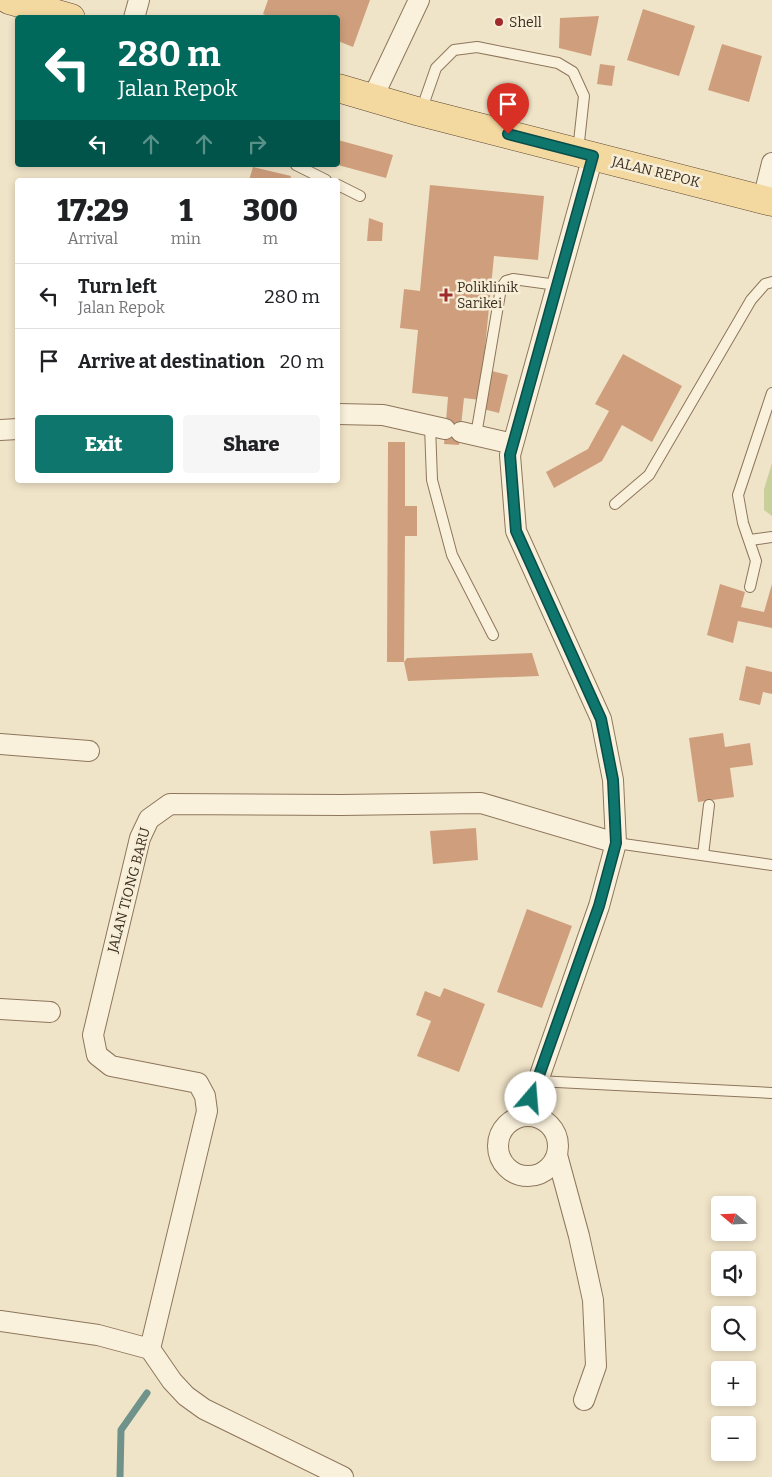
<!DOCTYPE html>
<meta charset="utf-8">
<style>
:root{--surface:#fff;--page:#f6f6f6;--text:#202124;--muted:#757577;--line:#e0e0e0;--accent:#0f766e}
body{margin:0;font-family:Bitter,serif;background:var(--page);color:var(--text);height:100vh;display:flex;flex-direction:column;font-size:19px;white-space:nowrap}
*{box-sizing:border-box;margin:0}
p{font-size:16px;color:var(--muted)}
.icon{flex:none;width:28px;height:28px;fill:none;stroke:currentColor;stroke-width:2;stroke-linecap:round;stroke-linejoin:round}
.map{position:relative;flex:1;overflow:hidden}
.drawer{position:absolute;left:15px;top:178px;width:325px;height:305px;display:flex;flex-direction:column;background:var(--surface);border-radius:5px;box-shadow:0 2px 8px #0003}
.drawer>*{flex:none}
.banner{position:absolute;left:15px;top:15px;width:325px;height:152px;border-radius:5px;box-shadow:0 2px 8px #0003;background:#00695c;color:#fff;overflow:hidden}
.needle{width:32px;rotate:289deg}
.fabs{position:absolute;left:711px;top:1196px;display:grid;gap:10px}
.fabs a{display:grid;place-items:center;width:45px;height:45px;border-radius:5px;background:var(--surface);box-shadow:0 2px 8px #0003;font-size:25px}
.pin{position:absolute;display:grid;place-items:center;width:42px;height:42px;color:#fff;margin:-51px -21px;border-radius:50% 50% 50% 0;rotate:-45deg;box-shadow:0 0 5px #0007}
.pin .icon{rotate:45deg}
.me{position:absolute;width:55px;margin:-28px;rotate:18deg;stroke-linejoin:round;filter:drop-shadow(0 0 4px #0008)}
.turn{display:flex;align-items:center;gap:18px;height:105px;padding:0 20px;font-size:22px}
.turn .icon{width:65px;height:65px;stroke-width:2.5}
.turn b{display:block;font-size:35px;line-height:42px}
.lanes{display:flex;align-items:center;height:48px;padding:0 20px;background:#0003;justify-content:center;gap:25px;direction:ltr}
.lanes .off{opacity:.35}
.eta{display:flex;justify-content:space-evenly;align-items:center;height:85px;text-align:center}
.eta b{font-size:30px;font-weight:800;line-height:35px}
.button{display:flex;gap:10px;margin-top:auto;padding:10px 20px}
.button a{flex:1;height:58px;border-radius:5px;background:var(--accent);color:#fff;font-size:20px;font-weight:800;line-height:58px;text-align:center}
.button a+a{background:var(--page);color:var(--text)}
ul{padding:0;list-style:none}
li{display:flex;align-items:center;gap:15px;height:65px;padding:0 20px;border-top:1px solid var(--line)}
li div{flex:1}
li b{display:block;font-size:19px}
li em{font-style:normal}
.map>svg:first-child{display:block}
.green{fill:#c9cf9b}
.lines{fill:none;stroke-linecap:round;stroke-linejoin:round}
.stream{stroke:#6f938a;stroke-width:7}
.building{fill:#cf9f7d}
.lane-casing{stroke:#8d765c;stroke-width:12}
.street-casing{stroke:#8d765c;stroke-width:22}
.primary-casing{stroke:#5b4430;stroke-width:29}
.lane{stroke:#faf1dc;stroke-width:10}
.street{stroke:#faf1dc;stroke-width:20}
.primary{stroke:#f3d9a0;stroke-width:28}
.route-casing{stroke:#0a4d48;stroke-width:12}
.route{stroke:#0f766e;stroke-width:9}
.poi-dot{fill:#9e2a2b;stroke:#f7eed8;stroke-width:2}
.labels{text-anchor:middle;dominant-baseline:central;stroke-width:5;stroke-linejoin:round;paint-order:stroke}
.poi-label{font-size:14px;fill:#3d2e20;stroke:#f7eed8;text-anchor:start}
.street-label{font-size:14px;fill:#3d2e20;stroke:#f7eed8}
</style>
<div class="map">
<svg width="772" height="1477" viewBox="0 0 772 1477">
<rect width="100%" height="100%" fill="#f0e4c8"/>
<path class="green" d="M772,463V516L764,510V489Z"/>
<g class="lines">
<path class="stream" d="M120,1477L121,1430L147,1393"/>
</g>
<path class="building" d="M268,0H370L353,47L338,41V18H273L263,14Z
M643,9L695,26L679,76L627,60Z
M599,16L591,56L559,48L560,18Z
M722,44L762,56L749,102L708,90Z
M600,64L615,66L612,86L597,84Z
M338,140L393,155L386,178L338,165Z
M253,167L291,176L290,180H249Z
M430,185L544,196L538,260L494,256L480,400L464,398L459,445L444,444L448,397L412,393L418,330L400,328L404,289L420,291Z
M369,218L383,223L382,241H367Z
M623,354L682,386L652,442L622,425L602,461L554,488L546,472L588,449L609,411L595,404Z
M492,371L508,375L499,413L483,409Z
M388,442H405V506H417V536H405L404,662L407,658L532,653L539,676L408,681L404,662H387Z
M720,584L745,592L741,607L764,612L772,584V628L738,621L733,643L707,635Z
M746,666L772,672V694L763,692L760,705L739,700Z
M723,733L725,747L750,743L753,765L730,768L734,797L698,802L689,738Z
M476,828L478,860L433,864L430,831Z
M527,909L572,926L542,1008L497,992Z
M444,988L485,1004L459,1072L417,1056L431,1021L416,1015L425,991L440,997Z"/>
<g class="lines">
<g class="lane-casing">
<path id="lane" d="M421,111L436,68L454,50L477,47L558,63L573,72L584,96L578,151
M296,165L326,180
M338,185L360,196
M430,426L432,480L452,555L493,635
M476,435L501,288L506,281L513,279L557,285
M615,504L649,475L751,300L765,284L772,282
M750,540L772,537
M750,587L756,561L743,523L738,495L772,393
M616,843L772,865
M703,855L709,805
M537,1081L772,1093"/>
</g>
<g class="street-casing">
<path id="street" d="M134,18L139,0
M373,97L419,0
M763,200L772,163
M338,414L383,415L445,429
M0,430L18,429
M461,432L513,444
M0,744L89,751
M0,1009L50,1012
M526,1115L599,906L616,843L613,780L601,719L516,531L510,455L593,156
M498 1146a30 30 0 1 1 60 0a30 30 0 1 1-60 0Z
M557,1155L579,1236L593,1300L596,1366L584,1400
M0,1321L98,1335L150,1349L172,1381L186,1396L204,1409L343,1477
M150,1349L207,1111L205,1096L198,1083L111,1066L97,1055L93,1035L140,838L149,819L170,804L341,805L481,803L616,843"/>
</g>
<g class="primary-casing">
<path id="primary" d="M9,0L71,18
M338,88L420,112L772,202"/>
</g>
<use href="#lane" class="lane"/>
<use href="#street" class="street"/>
<use href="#primary" class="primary"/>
</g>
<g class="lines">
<g class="route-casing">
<path id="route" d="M508,134L593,156L510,455L516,531L601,719L613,780L616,843L599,906L531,1098"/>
</g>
<use href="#route" class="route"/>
</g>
<g class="poi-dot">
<circle cx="499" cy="22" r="5"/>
<path d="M443.5 287.5h5v5h5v5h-5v5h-5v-5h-5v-5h5z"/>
</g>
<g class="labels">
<g class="poi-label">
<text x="509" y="22">Shell</text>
<text x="457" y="287">Poliklinik<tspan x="457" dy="16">Sarikei</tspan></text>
</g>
<g class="street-label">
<text transform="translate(656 172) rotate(14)">JALAN REPOK</text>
<text transform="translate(129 890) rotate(-75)">JALAN TIONG BARU</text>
</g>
</g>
</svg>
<div class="fabs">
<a><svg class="needle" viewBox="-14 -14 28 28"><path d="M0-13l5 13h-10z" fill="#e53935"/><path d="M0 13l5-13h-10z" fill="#757577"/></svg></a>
<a><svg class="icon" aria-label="sound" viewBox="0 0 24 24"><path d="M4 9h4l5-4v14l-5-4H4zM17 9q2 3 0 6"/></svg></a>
<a><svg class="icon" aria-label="search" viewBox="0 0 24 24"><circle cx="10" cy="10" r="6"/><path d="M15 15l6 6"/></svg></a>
<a>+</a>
<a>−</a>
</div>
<div class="pin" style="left:508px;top:134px;background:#d93025"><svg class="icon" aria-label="arrive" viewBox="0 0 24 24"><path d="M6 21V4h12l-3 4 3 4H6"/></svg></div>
<svg class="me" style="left:531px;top:1098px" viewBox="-20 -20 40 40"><circle r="19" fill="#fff"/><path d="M0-13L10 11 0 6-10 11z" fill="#0f766e"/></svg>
<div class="banner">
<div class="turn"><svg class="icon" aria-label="left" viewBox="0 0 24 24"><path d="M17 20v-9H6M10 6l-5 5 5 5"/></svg><div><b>280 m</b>Jalan Repok</div></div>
<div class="lanes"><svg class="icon" aria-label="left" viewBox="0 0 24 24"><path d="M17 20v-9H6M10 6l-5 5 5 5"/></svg><svg class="icon off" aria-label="ahead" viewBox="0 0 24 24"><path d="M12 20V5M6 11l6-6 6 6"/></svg><svg class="icon off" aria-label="ahead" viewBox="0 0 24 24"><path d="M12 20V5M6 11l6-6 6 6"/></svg><svg class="icon off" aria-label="right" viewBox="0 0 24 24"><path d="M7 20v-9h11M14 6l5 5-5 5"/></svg></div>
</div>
<section class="drawer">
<div class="eta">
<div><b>17:29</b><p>Arrival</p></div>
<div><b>1</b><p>min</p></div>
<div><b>300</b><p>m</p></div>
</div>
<ul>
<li><svg class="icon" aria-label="left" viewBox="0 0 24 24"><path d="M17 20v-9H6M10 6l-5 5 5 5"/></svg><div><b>Turn left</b><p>Jalan Repok</p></div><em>280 m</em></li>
<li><svg class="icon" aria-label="arrive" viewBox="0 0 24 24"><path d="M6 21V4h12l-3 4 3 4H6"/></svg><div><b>Arrive at destination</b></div><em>20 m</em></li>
</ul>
<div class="button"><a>Exit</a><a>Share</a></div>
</section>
</div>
